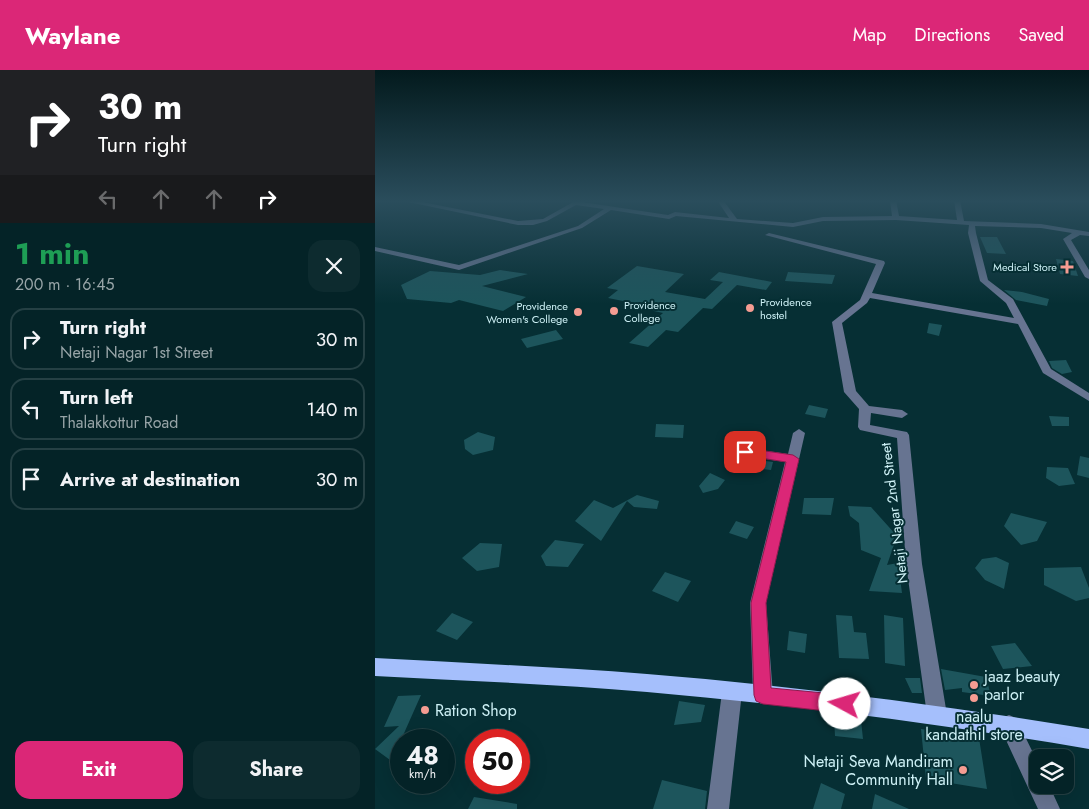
<!DOCTYPE html>
<meta charset="utf-8">
<style>
:root{--surface:#042327;--page:#0d2b2f;--text:#f1f3f6;--muted:#97a4a7;--line:#254044;--accent:#db2777}
body{margin:0;font-family:Jost,sans-serif;background:var(--page);color:var(--text);height:100vh;display:flex;flex-direction:column;font-size:19px;white-space:nowrap}
*{box-sizing:border-box;margin:0}
p{font-size:16px;color:var(--muted)}
.icon{flex:none;width:28px;height:28px;fill:none;stroke:currentColor;stroke-width:2;stroke-linecap:round;stroke-linejoin:round}
.map{position:relative;flex:1;overflow:hidden}
.side{display:flex;flex-direction:column;background:var(--surface);width:375px}
.side>*{flex:none}
.hud{background:#202124;color:#fff;overflow:hidden}
.buttons{position:absolute;left:654px;top:679px;display:grid;gap:10px}
.buttons a{display:grid;place-items:center;width:45px;height:45px;border-radius:10px;background:var(--surface);box-shadow:0 5px 20px #0002,0 0 0 1px var(--line);font-size:25px}
.speed{position:absolute;left:15px;top:659px;display:flex;gap:10px;font-size:25px;font-weight:700;text-align:center}
.speed>*{display:grid;place-content:center;width:65px;height:65px;border-radius:50%;background:var(--surface);box-shadow:0 5px 20px #0002,0 0 0 1px var(--line);line-height:1}
.speed small{font-size:12px;font-weight:400}
.speed .limit{border:8px solid #d22;background:#fff;color:#111}
.pin{position:absolute;display:grid;place-items:center;width:42px;height:42px;color:#fff;margin:-21px;border-radius:10px;box-shadow:0 2px 8px #0006}
.me{position:absolute;width:55px;margin:-28px;rotate:276deg;stroke-linejoin:round;filter:drop-shadow(0 0 4px #0008)}
.turn{display:flex;align-items:center;gap:18px;height:105px;padding:0 15px;font-size:22px}
.turn .icon{width:65px;height:65px;stroke-width:2.5}
.turn b{display:block;font-size:35px;line-height:42px}
.lanes{display:flex;align-items:center;height:48px;padding:0 15px;background:#0003;justify-content:center;gap:25px;direction:ltr}
.lanes .off{opacity:.35}
.round{display:grid;place-items:center;flex:none;width:52px;height:52px;border-radius:15px;background:var(--page)}
.head{display:flex;align-items:center;justify-content:space-between;height:85px;padding:0 15px}
h1{font-size:30px;font-weight:700;line-height:38px;color:#1e9e55}
.button{display:flex;gap:10px;margin-top:auto;padding:10px 15px}
.button a{flex:1;height:58px;border-radius:15px;background:var(--accent);color:#fff;font-size:20px;font-weight:700;line-height:58px;text-align:center}
.button a+a{background:var(--page);color:var(--text)}
ul{padding:0;list-style:none}
li{display:flex;align-items:center;gap:15px;height:62px;margin:0 10px 8px;padding:0 5px;border:2px solid var(--line);border-radius:15px}
li div{flex:1}
li b{display:block;font-size:19px}
li em{font-style:normal}
header{display:flex;align-items:center;gap:30px;box-sizing:border-box;height:70px;padding:0 25px;background:var(--accent);color:#fff}
header strong{font-size:24px}
nav{display:flex;gap:28px;margin-inline-start:auto;font-size:18px}
main{display:flex;flex:1;min-height:0}
.map>svg:first-child{display:block}
.building{fill:#1d555c}
.lines{fill:none;stroke-linecap:round;stroke-linejoin:round}
.minor{fill:#677491;fill-rule:evenodd}
.major{fill:#a5bffc;fill-rule:evenodd}
.route{fill:#db2777;stroke:#8e194d}
.poi-dot{fill:#f59c92;stroke:#062f34;stroke-width:2}
.labels{text-anchor:middle;dominant-baseline:central;stroke-width:4;stroke-linejoin:round;paint-order:stroke}
.far-poi-label{font-size:11px;fill:#cef1f6;stroke:#062f34;text-anchor:end}
.street-label{font-size:14px;fill:#cef1f6;stroke:#062f34}
.near-poi-label{font-size:16px;fill:#cef1f6;stroke:#062f34;text-anchor:start}
</style>
<header>
<strong>Waylane</strong>
<nav><a>Map</a><a>Directions</a><a>Saved</a></nav>
</header>
<main>
<section class="side">
<div class="hud">
<div class="turn"><svg class="icon" aria-label="right" viewBox="0 0 24 24"><path d="M7 20v-9h11M14 6l5 5-5 5"/></svg><div><b>30 m</b>Turn right</div></div>
<div class="lanes"><svg class="icon off" aria-label="left" viewBox="0 0 24 24"><path d="M17 20v-9H6M10 6l-5 5 5 5"/></svg><svg class="icon off" aria-label="ahead" viewBox="0 0 24 24"><path d="M12 20V5M6 11l6-6 6 6"/></svg><svg class="icon off" aria-label="ahead" viewBox="0 0 24 24"><path d="M12 20V5M6 11l6-6 6 6"/></svg><svg class="icon" aria-label="right" viewBox="0 0 24 24"><path d="M7 20v-9h11M14 6l5 5-5 5"/></svg></div>
</div>
<div class="head"><div><h1>1 min</h1><p>200 m · 16:45</p></div><a class="round"><svg class="icon" aria-label="close" viewBox="0 0 24 24"><path d="M6 6l12 12M18 6L6 18"/></svg></a></div>
<ul>
<li><svg class="icon" aria-label="right" viewBox="0 0 24 24"><path d="M7 20v-9h11M14 6l5 5-5 5"/></svg><div><b>Turn right</b><p>Netaji Nagar 1st Street</p></div><em>30 m</em></li>
<li><svg class="icon" aria-label="left" viewBox="0 0 24 24"><path d="M17 20v-9H6M10 6l-5 5 5 5"/></svg><div><b>Turn left</b><p>Thalakkottur Road</p></div><em>140 m</em></li>
<li><svg class="icon" aria-label="arrive" viewBox="0 0 24 24"><path d="M6 21V4h12l-3 4 3 4H6"/></svg><div><b>Arrive at destination</b></div><em>30 m</em></li>
</ul>
<div class="button"><a>Exit</a><a>Share</a></div>
</section>
<div class="map">
<svg width="714" height="739" viewBox="0 0 714 739">
<rect width="100%" height="100%" fill="#062f34"/>
<path class="building" d="M605,167H622L631,184L612,183Z
M681,189L698,191L703,206L685,204Z
M262,196L309,204L290,222L330,229L348,212L335,210L344,202L397,212L391,220L362,215L337,239L328,238L303,262L291,260L273,277L254,273L288,243L265,238L268,235L233,228L243,220L232,218Z
M125,200L153,204L107,216L151,227L128,241L84,230L76,233L32,229L26,215L55,201L105,205Z
M413,202L460,205L457,214L410,211Z
M629,220L647,222L674,229L672,236L641,230Z
M554,253L567,255L564,266L552,263Z
M181,260L188,269L152,278L146,269Z
M691,290L697,302L687,304L677,298L674,291Z
M434,335L453,339L450,348L430,344Z
M674,346L694,347V356H677Z
M281,354L309,355L308,368L280,367Z
M103,362L120,367L118,380L98,385L90,379L89,370Z
M705,386L714,388V408L702,405Z
M370,388L398,392L396,400L368,397Z
M672,397L693,398L700,414L684,416L671,408Z
M335,403L350,410L343,419L328,423L324,416Z
M262,425L284,431L282,439L259,437L252,431L226,471L200,451L219,430L238,438Z
M429,428H459L456,445L427,444Z
M473,436L496,437L522,466L512,495L523,493L527,523L494,521L506,488L486,480L484,453L475,446Z
M636,443L672,452L662,471L646,475L629,456Z
M361,451L379,457L372,469L354,463Z
M180,470L209,474L193,497L171,496L166,486Z
M105,473L127,474L124,497L102,501L87,488Z
M621,487L634,493L629,519L610,510L600,498L607,489Z
M706,497L714,518V528L701,531L669,515V498Z
M290,502L316,511L303,532L277,521Z
M77,543L98,552L82,570L61,561Z
M461,545L477,546L479,562L491,563L494,589L464,588Z
M509,545L528,548L530,596L510,593Z
M414,561L432,564L430,583L412,580Z
M640,573L657,596L628,599L616,576Z
M566,599L611,607L616,626L587,622V618L570,620Z
M530,608H545L547,623H537Z
M46,625L26,670V698L0,679L24,656L9,657L23,626Z
M304,631L330,635L326,652L299,655Z
M459,648L486,650L488,669L460,666Z
M546,659L604,668L612,719L551,709Z
M287,710L332,721L330,739H278Z
M446,713L470,724L466,739H438Z
M500,724L534,739H497Z
M99,727L142,734V739H93Z"/>
<g class="lines">
<path class="minor" d="M24,130H37L143,151L168,149L200,131L293,145L300,142L354,148L342,130H348L362,149L418,153L448,147L517,146L515,130H521L524,146L582,150L579,130H585L589,151L666,154L714,162V166L705,165L696,170L714,200V209L710,207L688,169L697,163L666,158L600,156L601,163L613,210L638,229L676,299L714,323V331L668,303L643,254L495,228L492,233L467,253L481,321L494,336L527,340L533,344L527,348L496,343L495,355L532,362L534,365L547,494L572,645L569,652L562,655L555,652L552,645L531,494L522,368L485,360L483,357L484,339L469,322L457,252L485,230L501,194L390,165L394,163L509,191L510,193L497,223L639,248L631,233L605,211L593,163L594,155L521,150L448,151L418,157L301,146L294,149L236,140L207,158L84,200L0,181V177L84,195L203,156L229,139L201,135L172,151L158,155H143Z
M424,359L430,363L391,533L398,625L395,632L388,634L381,632L378,625L375,533L410,392L370,386L364,382L370,378L413,384L418,363Z
M357,613L364,615L367,622L354,739H332L347,622L350,615Z
M634,645L641,648L662,691V715H674L685,739H663L624,655L627,648Z"/>
<path class="major" d="M0,588C91,593 181,597 272,604C420,616 567,635 714,659V679C567,654 420,635 272,622C181,614 91,611 0,606Z"/>
</g>
<linearGradient id="sky" x2="0" y2="1"><stop stop-color="#031a1d"/><stop offset="0.56" stop-color="#2a4d5c"/><stop offset="1" stop-color="#2a4d5c" stop-opacity="0"/></linearGradient>
<rect width="714" height="234" fill="url(#sky)"/>
<path class="route" d="M370,378L418,385L424,389L391,533L396,618L470,625L477,628L479,634L477,640L470,643L388,634L381,631L379,625L376,533L411,392L366,385L364,382L366,379Z"/>
<g class="poi-dot">
<path d="M689.5 189.5h5v5h5v5h-5v5h-5v-5h-5v-5h5z"/>
<circle cx="375" cy="238" r="5"/>
<circle cx="239" cy="241" r="5"/>
<circle cx="203" cy="242" r="5"/>
<circle cx="599" cy="615" r="5"/>
<circle cx="599" cy="628" r="5"/>
<circle cx="50" cy="640" r="5"/>
<circle cx="588" cy="700" r="5"/>
</g>
<g class="labels">
<g class="far-poi-label">
<text x="682" y="197">Medical Store</text>
<text x="385" y="232" text-anchor="start">Providence<tspan x="385" dy="13">hostel</tspan></text>
<text x="249" y="235" text-anchor="start">Providence<tspan x="249" dy="13">College</tspan></text>
<text x="193" y="236">Providence<tspan x="193" dy="13">Women's College</tspan></text>
</g>
<g class="street-label">
<text transform="translate(519 443) rotate(-97)">Netaji Nagar 2nd Street</text>
</g>
<g class="near-poi-label">
<text x="609" y="606">jaaz beauty<tspan x="609" dy="18">parlor</tspan></text>
<text x="60" y="640">Ration Shop</text>
<text x="599" y="646" text-anchor="middle">naalu<tspan x="599" dy="18">kandathil store</tspan></text>
<text x="578" y="691" text-anchor="end">Netaji Seva Mandiram<tspan x="578" dy="18">Community Hall</tspan></text>
</g>
</g>
</svg>
<div class="buttons">
<a><svg class="icon" aria-label="layers" viewBox="0 0 24 24"><path d="M12 4l9 5-9 5-9-5zM3 14l9 5 9-5"/></svg></a>
</div>
<div class="speed"><div>48<small>km/h</small></div><div class="limit">50</div></div>
<div class="pin" style="left:370px;top:382px;background:#d93025"><svg class="icon" aria-label="arrive" viewBox="0 0 24 24"><path d="M6 21V4h12l-3 4 3 4H6"/></svg></div>
<svg class="me" style="left:470px;top:634px" viewBox="-20 -20 40 40"><circle r="19" fill="#fff"/><path d="M0-13L10 11 0 6-10 11z" fill="#db2777"/></svg>
</div>
</main>
